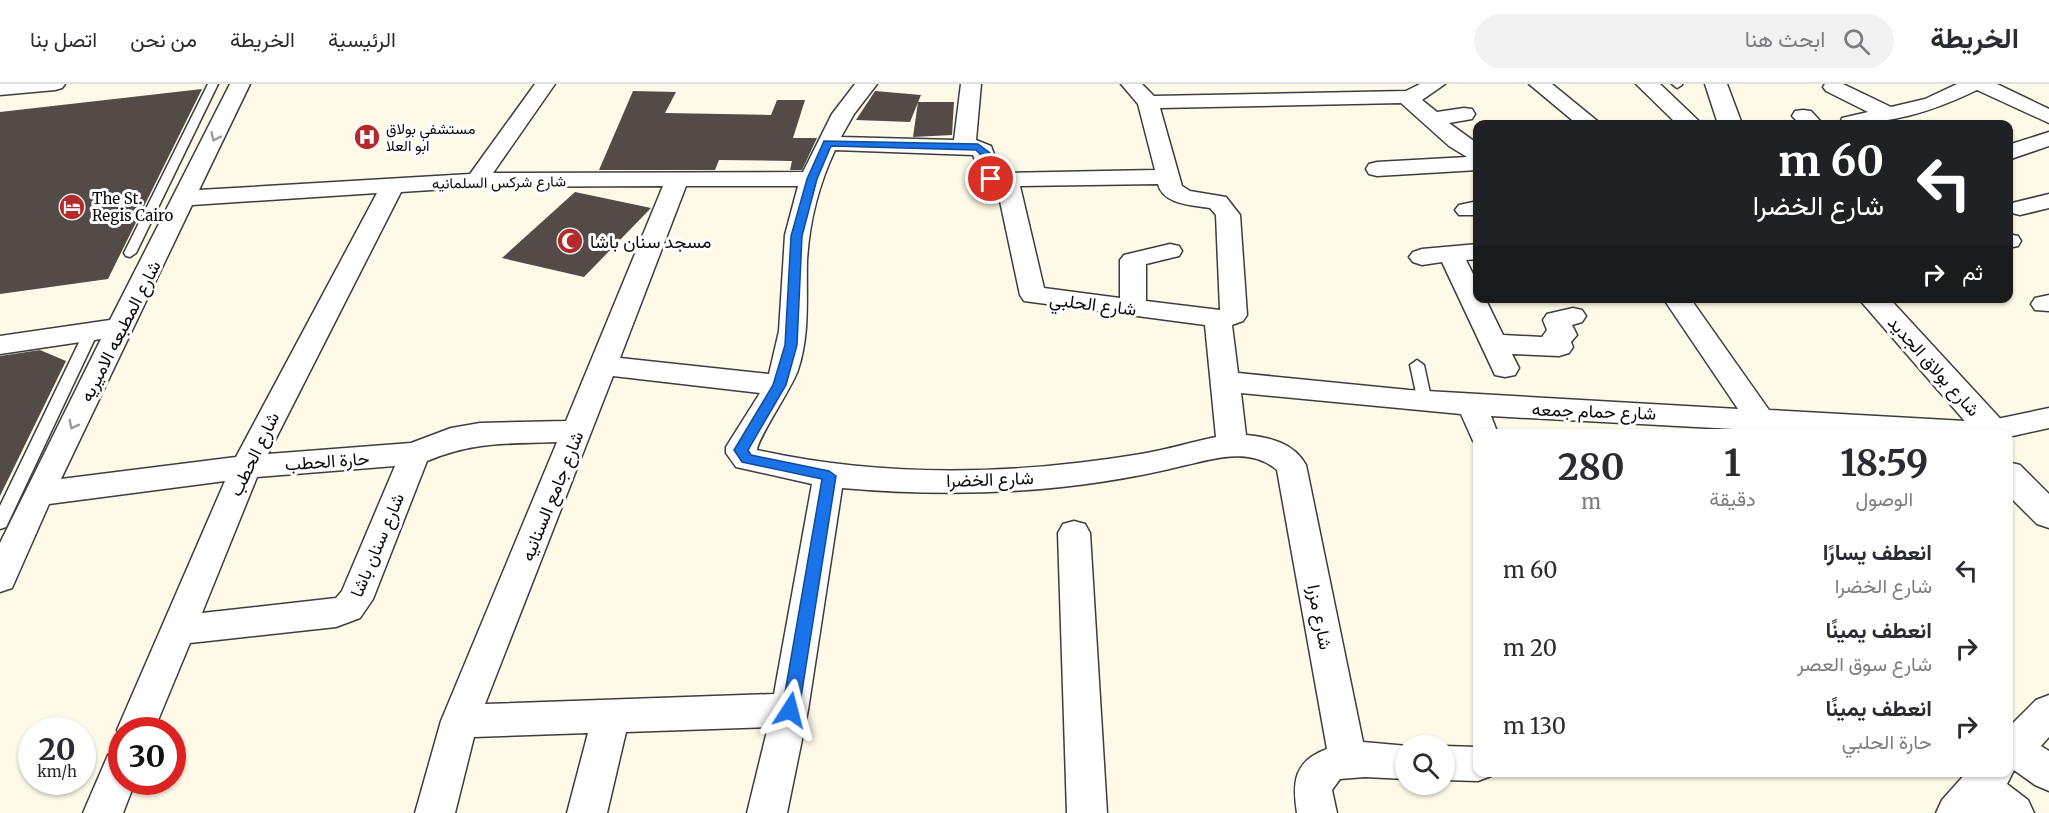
<!DOCTYPE html>
<html lang="ar">
<meta charset="utf-8">
<style>
:root{--surface:#fff;--page:#f2f2f3;--text:#2b2b33;--muted:#7c7c81;--line:#e1e1e2}
body{margin:0;font-family:Merriweather,Vazirmatn,serif;background:var(--page);color:var(--text);direction:rtl;height:100vh;display:flex;flex-direction:column;font-size:22px;white-space:nowrap}
*{box-sizing:border-box;margin:0}
p{font-size:20px;color:var(--muted)}
.icon{flex:none;width:33px;height:33px;fill:none;stroke:currentColor;stroke-width:2;stroke-linecap:round;stroke-linejoin:round}
.map{position:relative;flex:1;overflow:hidden;direction:ltr}
.drawer{position:absolute;left:1473px;top:345px;width:540px;height:348px;display:flex;flex-direction:column;background:var(--surface);border-radius:12px;box-shadow:0 2px 4px #0004;direction:rtl}
.drawer>*{flex:none}
.guide{position:absolute;left:1473px;top:36px;width:540px;height:183px;border-radius:12px;box-shadow:0 2px 4px #0004;direction:rtl;background:#202124;color:#fff;overflow:hidden}
.fabs{position:absolute;left:1395px;top:651px;display:grid;gap:12px}
.fabs a{display:grid;place-items:center;width:60px;height:60px;border-radius:50%;background:var(--surface);box-shadow:0 2px 4px #0004;font-size:30px}
.speed{position:absolute;left:18px;top:633px;display:flex;gap:12px;font-size:30px;font-weight:700;text-align:center}
.speed>*{display:grid;place-content:center;width:78px;height:78px;border-radius:50%;background:var(--surface);box-shadow:0 2px 4px #0004;line-height:1}
.speed small{font-size:15px;font-weight:400}
.speed .limit{border:9px solid #d22;background:#fff;color:#111}
.pin{position:absolute;display:grid;place-items:center;width:51px;height:51px;color:#fff;margin:-26px;border:3px solid #fff;border-radius:50%;box-shadow:0 2px 6px #0007}
.me{position:absolute;width:66px;margin:-33px;rotate:9deg;stroke-linejoin:round;filter:drop-shadow(0 0 4px #0008)}
.turn{display:flex;align-items:center;gap:21px;height:126px;padding:0 30px;font-size:27px}
.turn .icon{width:78px;height:78px;stroke-width:2.5}
.turn b{display:block;font-size:42px;line-height:51px}
.then{display:flex;align-items:center;height:57px;padding:0 30px;background:#0003;gap:12px;font-size:22px}
.eta{display:flex;justify-content:space-evenly;align-items:center;height:102px;text-align:center}
.eta b{font-size:36px;font-weight:700;line-height:42px}
ul{padding:0;list-style:none}
li{display:flex;align-items:center;gap:18px;height:78px;padding:0 30px}
li div{flex:1}
li b{display:block;font-size:22px}
li em{font-style:normal}
header{display:flex;align-items:center;gap:36px;box-sizing:border-box;height:84px;padding:0 30px;background:var(--surface);border-bottom:2px solid var(--line)}
header strong{font-size:28px}
nav{display:flex;gap:33px;margin-inline-start:auto;font-size:21px}
.search{width:420px;height:54px;background:var(--page);display:flex;align-items:center;gap:15px;box-sizing:border-box;padding:0 21px;border-radius:33px;color:var(--muted);font-size:22px}
.map>svg:first-child{display:block}
.building{fill:#524b47}
.lines{fill:none;stroke-linecap:round;stroke-linejoin:round}
.service-casing{stroke:#3d3d3d;stroke-width:3}
.minor-casing{stroke:#3d3d3d;stroke-width:3}
.tertiary-casing{stroke:#3d3d3d;stroke-width:3}
.service{fill:#fff;fill-rule:evenodd}
.minor{fill:#fff;fill-rule:evenodd}
.tertiary{fill:#fff;fill-rule:evenodd}
.oneway{stroke:#9d9d9d}
.route{fill:#1a73e8;stroke:#114b97;stroke-width:1.5}
.labels{text-anchor:middle;dominant-baseline:central;stroke-width:6;stroke-linejoin:round;paint-order:stroke}
.far-poi-label{font-size:15px;fill:#0a0a0a;stroke:#fff;text-anchor:start}
.far-street-label{font-size:15px;fill:#0a0a0a;stroke:#fff}
.poi-label{font-size:18px;fill:#0a0a0a;stroke:#fff;text-anchor:start}
.street-label{font-size:18px;fill:#0a0a0a;stroke:#fff}
</style>
<header>
<strong>الخريطة</strong>
<div class="search"><svg class="icon" aria-label="search" viewBox="0 0 24 24"><circle cx="10" cy="10" r="6"/><path d="M15 15l6 6"/></svg>ابحث هنا</div>
<nav><a>الرئيسية</a><a>الخريطة</a><a>من نحن</a><a>اتصل بنا</a></nav>
</header>
<div class="map">
<svg width="2049" height="729" viewBox="0 0 2049 729">
<rect width="100%" height="100%" fill="#fefae7"/>
<path class="building" d="M202,5L108,195L0,210V28Z
M633,7L676,8L665,29L771,31L777,16H805L793,54H817L802,86H790L792,77L719,76L715,86H599Z
M875,7L921,11L910,38L856,36Z
M918,18H954L952,51L913,53Z
M575,108L651,124L584,193L502,174Z
M40,266L66,277L0,412V272Z"/>
<g class="lines">
<g class="service-casing">
<path id="service" d="M208,0H218L136,169L130,173L126,172L124,169Z
M1672,0H1682V1L1677,4Z
M91,244L98,248L8,439L6,443L0,445V422L84,248Z
M1417,276L1424,281L1432,318L1425,323L1418,318L1410,281Z"/>
</g>
<g class="minor-casing">
<path id="minor" d="M0,0H65L62,4L55,6L0,11Z
M230,0H250L199,106L470,90L535,0H555L493,89L803,88L832,30L855,0H877L854,30L841,53L954,56L961,0H981L976,56L991,62L1001,89L1155,86L1138,20L1121,0H1142L1154,12L1406,7L1420,0H1445L1422,16L1437,28L1464,24L1472,25L1475,30L1472,35L1449,39L1478,60V86L1377,92L1369,90L1366,85L1369,80L1377,78L1467,73L1449,62L1401,19L1160,24L1182,102L1190,107L1226,113L1240,131L1247,231L1243,237L1232,241L1238,289L1409,306L1738,325L1663,214H1690L1769,326L1965,337L1992,336L2049,324V344L2008,353V350H1824L1491,332L1498,350H1478V359L1473,357L1461,330L1241,309L1246,351C1269,353 1294,359 1306,381L1363,658L1408,662H1406V695L1365,693L1340,695L1332,706L1337,729H1297C1292,698 1294,677 1327,665L1277,386C1251,363 1216,374 1186,381C1075,409 956,414 842,404L808,626L787,729H747L768,643L626,648L607,729H567L588,649L474,653L455,729H415L441,637L557,358C507,360 475,357 427,377L373,515L360,534L336,543L190,559L154,646H122V655L117,646L225,397L49,420L12,504L0,508V459L101,255L0,270V252L110,236ZM835,66L973,71L984,101L997,103L1020,211L1024,217L1205,241L1216,353C1191,358 1166,366 1141,370C1015,391 882,394 757,366C758,353 791,306 798,286C810,250 806,213 807,177C809,139 819,100 835,66ZM1158,100C1163,121 1193,121 1210,124L1216,131L1220,226L1146,217V180L1179,172L1182,167L1179,162L1170,160L1124,171L1120,176V214L1044,204L1020,102ZM663,102L566,337L480,339L451,344L411,359L268,370L401,108L477,103ZM686,102H798L785,151L779,247L769,290L620,274ZM377,109L236,373L61,395L192,121ZM613,292L760,309L726,363V369L736,383L812,400L774,610L485,620ZM395,382L342,507L336,514L202,529L257,393Z
M1529,0H1552L1601,40H1577Z
M1825,0H1843L1891,23L1925,15L1957,0H1997L2049,25V39L1977,6C1932,28 1890,40 1840,40L1842,34L1868,28L1826,7L1823,3Z
M1803,26L1811,27L1823,40H1800L1792,32L1795,27Z
M2049,48V62L2008,76V61Z
M2049,110V124L2020,131L2012,129L2008,125L2012,119Z
M1478,117V131H1459L1455,126L1459,121Z
M2008,150L2018,152L2021,157L2018,162L2008,164Z
M1478,160V175L1466,176L1478,200V214H1485L1503,251L1542,253L1547,246L1543,236L1547,230L1573,224L1582,226L1586,232L1582,238L1572,241L1577,251L1571,258L1573,263L1569,269L1559,272L1512,270L1519,284L1515,291L1505,293L1495,291L1442,178L1422,181L1413,178L1409,173L1413,168L1422,165Z
M2049,211V227L2035,226L2031,220L2035,214Z
M1074,437L1085,440L1090,449L1107,729H1067L1058,449L1063,440Z
M2049,611V653L2041,662L2049,667V707L2035,701L2014,686L2007,700L2028,716L2034,729H1936L1942,716L1967,688H2008V644L2036,616Z
M1444,662L1478,663V688H1493L1491,692L1478,697L1444,696Z
M122,666V698H135L123,729H83L108,671Z"/>
</g>
<g class="tertiary-casing">
<path id="tertiary" d="M1636,0H1660L1702,40H1677Z
M1705,0H1727L1742,40H1718Z
M1858,214H1889L2007,342L2011,350L2008,355V350H1976Z
M2008,378L2020,381L2049,410V444L2037,440L2008,411Z"/>
</g>
<use href="#service" class="service"/>
<use href="#minor" class="minor"/>
<use href="#tertiary" class="tertiary"/>
</g>
<defs><path id="oneway-chevron" d="M-2-3.5L2.5 0L-2 3.5" fill="none" stroke-width="1.6" stroke-linecap="round" stroke-linejoin="round" transform="scale(1.5)"/></defs>
<g class="oneway">
<use href="#oneway-chevron" transform="translate(215 53) rotate(115)"/>
<use href="#oneway-chevron" transform="translate(73 341) rotate(117)"/>
</g>
<path class="route" d="M824,57L978,60L990,69L996,95L987,97L980,70L976,66L831,62L817,95L802,152L797,261L786,301L748,366L751,371L829,387L836,392L799,626L796,632L790,634L784,632L782,626L822,395L742,378L734,366L773,301L785,261L791,152L807,95Z"/>
<defs>
<g id="hospital-disc" transform="scale(1.35)"><circle r="9.5" fill="#b3292c" stroke="#fff"/><path d="M-5-5h3v3.5h4V-5h3V5h-3V1.5h-4V5h-3Z" fill="#fff"/></g>
<g id="hotel-disc" transform="scale(1.35)"><circle r="9.5" fill="#b3292c" stroke="#fff"/><path d="M-6-4.5h1.5V1H6V5H4.5V3h-9V5H-6ZM-4 0a1.8 1.8 0 1 1 3.6 0ZM.5 0V-2.5h3Q6-2.5 6 0Z" fill="#fff"/></g>
<g id="mosque-disc" transform="scale(1.35)"><circle r="9.5" fill="#b3292c" stroke="#fff"/><path d="M3.5-4.9A6 6 0 1 0 3.5 4.9A5 5 0 1 1 3.5-4.9Z" fill="#fff"/></g>
</defs>
<g fill-rule="evenodd">
<use href="#hospital-disc" x="367" y="53"/>
<use href="#hotel-disc" x="72" y="123"/>
<use href="#mosque-disc" x="570" y="157"/>
</g>
<g class="labels">
<g class="far-poi-label">
<text x="386" y="44">مستشفي بولاق<tspan x="386" dy="17">ابو العلا</tspan></text>
<text x="92" y="114">The St.<tspan x="92" dy="17">Regis Cairo</tspan></text>
</g>
<g class="far-street-label">
<text transform="translate(499 98) rotate(-1)">شارع شركس السلمانيه</text>
</g>
<g class="poi-label">
<text x="590" y="157">مسجد سنان باشا</text>
</g>
<g class="street-label">
<text transform="translate(1093 220) rotate(7)">شارع الحلبي</text>
<text transform="translate(120 247) rotate(-63)">شارع المطبعه الاميريه</text>
<text transform="translate(1934 282) rotate(48)">شارع بولاق الجديد</text>
<text transform="translate(1594 327) rotate(2)">شارع حمام جمعه</text>
<text transform="translate(254 370) rotate(-64)">شارع الحطب</text>
<text transform="translate(327 377) rotate(-4)">حارة الحطب</text>
<text transform="translate(990 395) rotate(-2)">شارع الخضرا</text>
<text transform="translate(552 412) rotate(-68)">شارع جامع السنانيه</text>
<text transform="translate(377 461) rotate(-67)">شارع سنان باشا</text>
<text transform="translate(1320 533) rotate(79)">شارع مزرا</text>
</g>
</g>
</svg>
<div class="fabs">
<a><svg class="icon" aria-label="search" viewBox="0 0 24 24"><circle cx="10" cy="10" r="6"/><path d="M15 15l6 6"/></svg></a>
</div>
<div class="speed"><div>20<small>km/h</small></div><div class="limit">30</div></div>
<div class="pin" style="left:991px;top:95px;background:#d93025"><svg class="icon" aria-label="arrive" viewBox="0 0 24 24"><path d="M6 21V4h12l-3 4 3 4H6"/></svg></div>
<svg class="me" style="left:790px;top:626px" viewBox="-20 -20 40 40"><path d="M0-17L14 15 0 8-14 15z" fill="#1a73e8" stroke="#fff" stroke-width="4"/></svg>
<div class="guide">
<div class="turn"><svg class="icon" aria-label="left" viewBox="0 0 24 24"><path d="M17 20v-9H6M10 6l-5 5 5 5"/></svg><div><b>60 m</b>شارع الخضرا</div></div>
<div class="then">ثم<svg class="icon" aria-label="right" viewBox="0 0 24 24"><path d="M7 20v-9h11M14 6l5 5-5 5"/></svg></div>
</div>
<section class="drawer">
<div class="eta">
<div><b>18:59</b><p>الوصول</p></div>
<div><b>1</b><p>دقيقة</p></div>
<div><b>280</b><p>m</p></div>
</div>
<ul>
<li><svg class="icon" aria-label="left" viewBox="0 0 24 24"><path d="M17 20v-9H6M10 6l-5 5 5 5"/></svg><div><b>انعطف يسارًا</b><p>شارع الخضرا</p></div><em>60 m</em></li>
<li><svg class="icon" aria-label="right" viewBox="0 0 24 24"><path d="M7 20v-9h11M14 6l5 5-5 5"/></svg><div><b>انعطف يمينًا</b><p>شارع سوق العصر</p></div><em>20 m</em></li>
<li><svg class="icon" aria-label="right" viewBox="0 0 24 24"><path d="M7 20v-9h11M14 6l5 5-5 5"/></svg><div><b>انعطف يمينًا</b><p>حارة الحلبي</p></div><em>130 m</em></li>
</ul>
</section>
</div>
